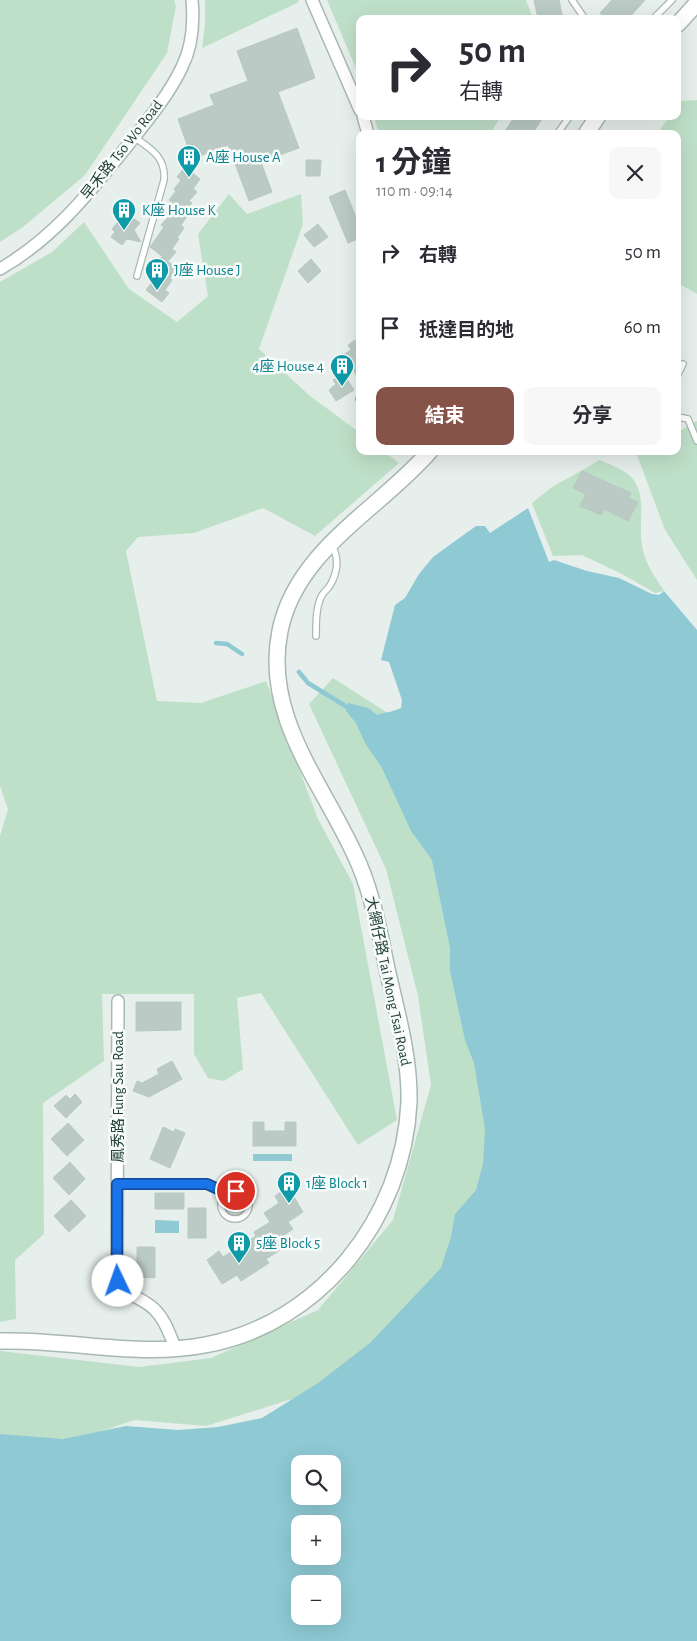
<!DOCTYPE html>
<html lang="zh-TW">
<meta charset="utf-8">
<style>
:root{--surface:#fff;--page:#f7f7f7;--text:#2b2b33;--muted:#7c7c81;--accent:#855347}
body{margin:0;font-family:"Alegreya Sans","Noto Sans TC",sans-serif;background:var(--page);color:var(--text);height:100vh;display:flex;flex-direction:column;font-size:19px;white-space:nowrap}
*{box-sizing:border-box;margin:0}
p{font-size:16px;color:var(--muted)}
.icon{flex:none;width:28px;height:28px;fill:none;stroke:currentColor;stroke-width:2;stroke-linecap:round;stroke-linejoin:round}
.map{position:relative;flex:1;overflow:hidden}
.drawer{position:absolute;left:356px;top:130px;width:325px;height:325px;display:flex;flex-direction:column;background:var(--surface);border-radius:10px;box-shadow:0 5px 20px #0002}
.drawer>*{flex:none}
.hud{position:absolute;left:356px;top:15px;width:325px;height:105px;border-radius:10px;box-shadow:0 5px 20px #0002;background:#fff;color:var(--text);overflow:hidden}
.buttons{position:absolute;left:291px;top:1455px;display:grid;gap:10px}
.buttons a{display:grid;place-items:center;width:50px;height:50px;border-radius:10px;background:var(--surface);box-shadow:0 5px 20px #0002;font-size:25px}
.pin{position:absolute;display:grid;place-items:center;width:42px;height:42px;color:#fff;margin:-21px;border:2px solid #fff;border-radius:50%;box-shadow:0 1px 5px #0007}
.me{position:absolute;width:55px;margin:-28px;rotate:357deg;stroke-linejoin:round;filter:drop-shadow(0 0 4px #0008)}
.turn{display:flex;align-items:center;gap:18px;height:105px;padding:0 20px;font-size:22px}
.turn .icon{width:65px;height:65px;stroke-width:2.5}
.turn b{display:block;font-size:35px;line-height:42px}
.round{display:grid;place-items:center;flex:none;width:52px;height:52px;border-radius:10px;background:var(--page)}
.summary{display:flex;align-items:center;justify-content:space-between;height:85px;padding:0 20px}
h1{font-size:30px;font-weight:700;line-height:38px}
.primary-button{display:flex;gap:10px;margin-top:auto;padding:10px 20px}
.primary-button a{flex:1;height:58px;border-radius:10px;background:var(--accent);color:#fff;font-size:20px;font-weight:700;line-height:58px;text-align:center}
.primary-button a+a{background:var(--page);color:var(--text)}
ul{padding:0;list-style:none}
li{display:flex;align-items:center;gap:15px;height:75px;padding:0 20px}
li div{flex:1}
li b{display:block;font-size:19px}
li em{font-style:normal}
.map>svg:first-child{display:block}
.green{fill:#bfe0c8}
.water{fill:#8ec9d4;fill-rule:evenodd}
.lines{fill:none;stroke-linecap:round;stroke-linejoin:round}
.stream{stroke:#8ec9d4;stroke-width:4.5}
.building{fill:#bbcac4;stroke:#b8c9c2}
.service-casing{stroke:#a8b8b2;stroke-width:8}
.minor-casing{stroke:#a8b8b2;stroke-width:14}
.tertiary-casing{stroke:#a8b8b2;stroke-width:18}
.service{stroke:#fff;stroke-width:5.5}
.minor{stroke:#fff;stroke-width:11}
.tertiary{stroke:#fff;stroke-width:15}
.route-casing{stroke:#114b97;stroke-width:12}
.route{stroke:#1a73e8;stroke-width:9}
.labels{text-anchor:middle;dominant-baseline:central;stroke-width:5;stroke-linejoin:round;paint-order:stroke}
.street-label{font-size:15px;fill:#24423a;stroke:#f7fbf9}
.culture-label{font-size:15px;fill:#0d838f;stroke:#f7fbf9;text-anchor:start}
</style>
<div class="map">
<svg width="697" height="1641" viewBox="0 0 697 1641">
<rect width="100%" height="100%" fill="#e6efeb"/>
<path class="green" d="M0,0H174L176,6L167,53L85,175L23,227L0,242Z
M205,0H298L299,2L202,48L205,24Z
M327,0H526L533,19H360V78Z
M697,100V294L678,283V134H657L670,116H678V106L681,101Z
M374,116H501L490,134H379Z
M229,194L247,214L301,194L303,224L259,349L309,395L360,433V451H383L399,463L315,536L263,508L194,533L138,537L126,551L157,701L201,703L266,681L318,819L353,884L397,1120L358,1145L261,993L237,998L243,1069L224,1081L208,1078L194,1054V994H102L104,1061L43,1103L44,1234L15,1260L16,1319L0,1322V836L8,809L0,786V282L52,252L84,222L129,289L177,322L208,296L198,234Z
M697,421V580L665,530L637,455L643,451H678V432Z
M600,460C612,466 628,470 635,482C647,502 637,528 643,550C646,565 656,578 664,591L655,593L622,574L582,555L553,556L532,503L552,487Z
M333,678L397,719L421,775L504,1154L384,1374L327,1388L206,1426L134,1420L74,1441L0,1436V1351L139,1367L211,1358L318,1310L393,1220L431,1085L418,996L386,869L309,704Z"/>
<path class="water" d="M528,508L549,562L554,560L587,571L619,578L652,594L659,595L664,591L697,630V1641H0V1434L63,1439L126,1426L178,1430L218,1427L262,1418L318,1383L370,1343L441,1268L451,1237L455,1214L476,1190L483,1164L485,1129L474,1063L465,1040L450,971V948L432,860L411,831L382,768L365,743L356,723L346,711L348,703L368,708L377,715C385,712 393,712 401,708L402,700L389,662L381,660L395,605L405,598L419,574L433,557L476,526H485L490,533ZM300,1464H332V1496H300ZM300,1524H332V1556H300ZM300,1584H332V1616H300Z
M253,1154H292V1161H253Z
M155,1220L179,1221V1233H155Z"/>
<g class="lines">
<path class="stream" d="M216,643L227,644L242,654
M299,672L308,683L347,707"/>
</g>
<path class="building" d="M534,0H559L563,19H538Z
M612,0H645L628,19H606L600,13Z
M297,28L315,78L278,92L299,148L261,162L272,192L249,201L228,145L192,159L178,119L214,105L210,95L248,81L237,51Z
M515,116H544L532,134H503Z
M306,160H321L320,176H306Z
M185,167L200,179L193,189L197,192L189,201L192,203L184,212L188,215L181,225L184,228L177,238L179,239L172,249L176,252L168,261L150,247L164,227L161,225L169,216L165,213L173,203L169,200L176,191L174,189L181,180L177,177Z
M345,190L360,227V238L348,243L329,197Z
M129,215L140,223L134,230L141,242L127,239L122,245L111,237L115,232L112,229L122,217L125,220Z
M318,224L328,237L314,247L304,235Z
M162,257L178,269L170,278L172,280L165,290L169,293L162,302L146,290L153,281L149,278L157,268L154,266Z
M311,259L321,271L308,283L298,271Z
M360,337V381L343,355L351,350L348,345Z
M343,373L354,390L336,401L329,390L336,384L333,380Z
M582,471L631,493L628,498L638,502L628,521L604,509L601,515L580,506L586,494L573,488Z
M136,1002H181V1030L136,1031Z
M172,1061L182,1079L149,1097L133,1091L137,1081L142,1083L159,1074L157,1069Z
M75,1094L82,1102L66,1118L54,1106L66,1095L70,1099Z
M253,1122H264V1131H285V1122H296V1146H253Z
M68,1123L84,1140L67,1156L51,1139Z
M163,1127L174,1132L175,1129L185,1133L170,1168L150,1159Z
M70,1162L85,1179L69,1195L53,1178Z
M288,1187L303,1212L288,1222L293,1229L277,1240L282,1249L266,1259L269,1263L241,1281L237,1275L222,1284L207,1260L219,1251L223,1257L256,1236L254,1232L270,1222L264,1213L279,1203L275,1196Z
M155,1193H184V1209H155Z
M71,1200L86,1216L69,1232L54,1216Z
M188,1208H206V1238H188Z
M137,1247H155V1278L137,1277Z"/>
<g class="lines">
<g class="service-casing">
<path id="service" d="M572,0L585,19
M653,19L672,0
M557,134L570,116
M134,137C151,149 166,157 164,180L137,276
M678,374L683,364
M359,399L360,397
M678,417L688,419L697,441
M316,636C316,623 316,608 321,597C323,593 326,590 329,587C337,575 340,559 332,546
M117,1184H207L214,1186L225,1195
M221 1205a14 14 0 1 1 28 0a14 14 0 1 1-28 0Z"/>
</g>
<g class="minor-casing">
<path id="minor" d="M312,0L360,110
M363,116L368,134
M0,269C54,238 89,193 128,145C147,121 169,95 182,67C192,47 194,22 192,0
M118,1001L117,1272C121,1299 141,1294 156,1311C166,1321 170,1336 176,1349"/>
</g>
<g class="tertiary-casing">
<path id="tertiary" d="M678,24L697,3
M586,134L598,116
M0,1341C69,1339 137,1358 205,1345C321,1324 404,1217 409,1102C410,1057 397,1013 387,969C380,934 373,897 359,864C327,788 262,719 280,631C296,550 380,509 430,451"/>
</g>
<use href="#service" class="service"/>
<use href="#minor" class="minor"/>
<use href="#tertiary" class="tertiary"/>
</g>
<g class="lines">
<g class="route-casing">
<path id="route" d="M118,1281L117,1272V1184H207L220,1190L225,1195L236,1191"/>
</g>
<use href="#route" class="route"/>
</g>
<defs>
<g id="building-pin" transform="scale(1.25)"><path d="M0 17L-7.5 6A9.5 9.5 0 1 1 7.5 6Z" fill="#0f9aa8" stroke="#f7fbf9"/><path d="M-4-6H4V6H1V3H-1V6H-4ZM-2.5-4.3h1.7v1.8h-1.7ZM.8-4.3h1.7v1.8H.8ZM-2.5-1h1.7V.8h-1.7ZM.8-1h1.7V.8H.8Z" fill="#fff"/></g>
</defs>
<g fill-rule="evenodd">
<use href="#building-pin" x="189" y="157"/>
<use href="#building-pin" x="124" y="210"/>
<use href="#building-pin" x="157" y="270"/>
<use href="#building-pin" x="342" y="366"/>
<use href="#building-pin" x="289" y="1183"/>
<use href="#building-pin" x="239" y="1243"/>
</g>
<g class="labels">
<g class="street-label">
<text transform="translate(122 150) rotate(-52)">早禾路 Tso Wo Road</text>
<text transform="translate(388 981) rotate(78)">大網仔路 Tai Mong Tsai Road</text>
<text transform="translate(118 1097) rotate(-90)">鳳秀路 Fung Sau Road</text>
</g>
<g class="culture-label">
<text x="206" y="157">A座 House A</text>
<text x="142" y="210">K座 House K</text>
<text x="174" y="270">J座 House J</text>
<text x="324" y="366" text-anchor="end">4座 House 4</text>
<text x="306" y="1183">1座 Block 1</text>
<text x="256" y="1243">5座 Block 5</text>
</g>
</g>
</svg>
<div class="buttons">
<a><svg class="icon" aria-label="search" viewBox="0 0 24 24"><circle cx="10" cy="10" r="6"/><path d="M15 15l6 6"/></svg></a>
<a>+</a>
<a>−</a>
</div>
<div class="pin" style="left:236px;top:1191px;background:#d93025"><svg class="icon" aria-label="arrive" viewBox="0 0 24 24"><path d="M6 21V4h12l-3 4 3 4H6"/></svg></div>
<svg class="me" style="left:118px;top:1281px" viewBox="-20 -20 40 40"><circle r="19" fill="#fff"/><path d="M0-13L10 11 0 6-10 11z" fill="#1a73e8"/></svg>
<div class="hud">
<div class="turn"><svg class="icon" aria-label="right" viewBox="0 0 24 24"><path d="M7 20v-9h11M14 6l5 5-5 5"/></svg><div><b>50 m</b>右轉</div></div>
</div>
<section class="drawer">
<div class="summary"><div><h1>1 分鐘</h1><p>110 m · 09:14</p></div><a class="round"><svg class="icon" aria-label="close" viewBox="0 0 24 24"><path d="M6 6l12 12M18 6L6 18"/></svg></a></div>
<ul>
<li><svg class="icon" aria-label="right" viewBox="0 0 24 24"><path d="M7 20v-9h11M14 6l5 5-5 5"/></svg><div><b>右轉</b></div><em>50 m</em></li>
<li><svg class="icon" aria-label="arrive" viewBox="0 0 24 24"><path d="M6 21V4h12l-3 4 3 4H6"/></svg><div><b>抵達目的地</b></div><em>60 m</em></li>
</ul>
<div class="primary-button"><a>結束</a><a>分享</a></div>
</section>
</div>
